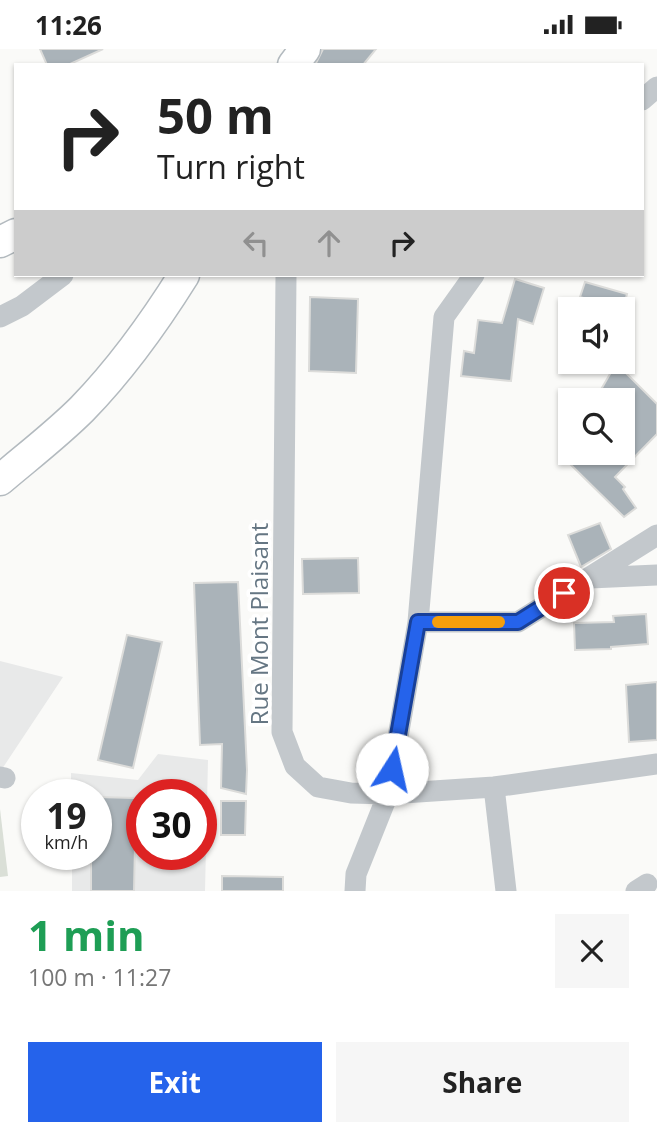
<!DOCTYPE html>
<meta charset="utf-8">
<style>
:root{--surface:#fff;--page:#f6f6f6;--text:#222;--muted:#767676;--accent:#2563eb}
body{margin:0;font-family:"Open Sans",sans-serif;background:var(--page);color:var(--text);height:100vh;display:flex;flex-direction:column;font-size:26px;white-space:nowrap}
*{box-sizing:border-box;margin:0}
p{font-size:23px;color:var(--muted)}
.icon{flex:none;width:38px;height:38px;fill:none;stroke:currentColor;stroke-width:2;stroke-linecap:round;stroke-linejoin:round}
.map{position:relative;height:842px;overflow:hidden}
.details{display:flex;flex-direction:column;background:var(--surface);flex:1}
.details>*{flex:none}
.top-card{position:absolute;left:14px;top:14px;width:630px;height:214px;border-radius:0px;box-shadow:0 2px 5px #0004;background:#fff;color:var(--text);overflow:hidden}
.buttons{position:absolute;left:558px;top:248px;display:grid;gap:14px}
.buttons a{display:grid;place-items:center;width:77px;height:77px;border-radius:0px;background:var(--surface);box-shadow:0 2px 5px #0004;font-size:35px}
.speed{position:absolute;left:21px;top:730px;display:flex;gap:14px;font-size:35px;font-weight:700;text-align:center}
.speed>*{display:grid;place-content:center;width:91px;height:91px;border-radius:50%;background:var(--surface);box-shadow:0 2px 5px #0004;line-height:1}
.speed small{font-size:18px;font-weight:400}
.speed .limit{border:10px solid #d22;background:#fff;color:#111}
.pin{position:absolute;display:grid;place-items:center;width:60px;height:60px;color:#fff;margin:-30px;border:4px solid #fff;border-radius:50%;box-shadow:0 2px 7px #0007}
.me{position:absolute;width:77px;margin:-38px;rotate:10deg;stroke-linejoin:round;filter:drop-shadow(0 0 5px #0008)}
.turn{display:flex;align-items:center;gap:24px;height:147px;padding:0 28px;font-size:32px}
.turn .icon{width:91px;height:91px;stroke-width:2.5}
.turn b{display:block;font-size:49px;line-height:60px}
.lanes{display:flex;align-items:center;height:66px;padding:0 28px;background:#0003;justify-content:center;gap:35px;direction:ltr}
.lanes .off{opacity:.35}
.round{display:grid;place-items:center;flex:none;width:74px;height:74px;border-radius:0px;background:var(--page)}
.headline{display:flex;align-items:center;justify-content:space-between;height:119px;padding:0 28px}
h1{font-size:42px;font-weight:700;line-height:52px;color:#1e9e55}
.action{display:flex;gap:14px;margin-top:auto;padding:14px 28px}
.action a{flex:1;height:80px;border-radius:0px;background:var(--accent);color:#fff;font-size:28px;font-weight:700;line-height:80px;text-align:center}
.action a+a{background:var(--page);color:var(--text)}
.status{display:flex;justify-content:space-between;align-items:center;height:49px;padding:0 35px;background:var(--surface);direction:ltr}
.status svg{height:19px;fill:currentColor}
.map>svg:first-child{display:block}
.built{fill:#e8e9e9;fill-rule:evenodd}
.green{fill:#dadfd7}
.building{fill:#aab3b9;stroke:#dcdcda;stroke-width:2}
.lines{fill:none;stroke-linecap:round;stroke-linejoin:round}
.secondary-casing{stroke:#b3babf;stroke-width:33}
.street{stroke:#c3c8cc;stroke-width:21}
.secondary{stroke:#fff;stroke-width:30}
.route-casing{stroke:#184099;stroke-width:18}
.route{stroke:#2563eb;stroke-width:12}
.slow{stroke:#f59e0b;stroke-width:12}
.labels{text-anchor:middle;dominant-baseline:central;stroke-width:7;stroke-linejoin:round;paint-order:stroke}
.street-label{font-size:24px;fill:#657683;stroke:#fff}
</style>
<div class="status"><b>11:26</b><svg viewBox="0 0 49 12"><path d="M0 12V9h3v3zM5 12V6h3v6zM10 12V3h3v9zM15 12V0h3v12zM26 1h20v11H26zM47 4h2v5h-2z"/></svg></div>
<div class="map">
<svg width="657" height="842" viewBox="0 0 657 842">
<rect width="100%" height="100%" fill="#fafaf8"/>
<path class="built" d="M0,612L63,628L2,720H0Z
M158,705L208,711L205,842H72V805H96V746L71,745V724L138,731ZM142,746H201V805H142Z"/>
<path class="green" d="M0,760L8,827L0,828Z"/>
<path class="building" d="M40,0H103L68,16H47Z
M323,0H376L363,16H315Z
M515,230L544,239L533,275L518,270L511,332L461,327L464,302L474,304L478,271L502,274Z
M585,233L627,245L623,261L580,248Z
M310,248L358,250L356,324L309,322Z
M614,318L625,323L657,355V385L615,428L625,438L623,440L636,459L624,468L570,415L580,404H623V352H613L599,344Z
M600,474L611,500L581,518L568,486Z
M358,509L359,544L303,545L302,510Z
M238,533L247,721L246,745L221,739L222,695L200,696L194,534Z
M646,565L648,595L611,598V600L575,601L574,574L614,573L613,567Z
M127,586L162,593L133,719L98,711Z
M657,633V691L629,693L626,636Z
M96,748L136,749L134,842H91V805H96Z
M221,752H246L245,786H221Z
M222,827L283,828V842H222Z"/>
<g class="lines">
<g class="secondary-casing">
<path id="secondary" d="M293,16L305,0
M0,193L16,185
M0,431C27,408 57,385 82,360C122,319 154,274 184,226"/>
</g>
<path class="street" d="M642,51L657,38
M286,226L282,683L295,717L318,738L351,744L388,745L494,738L657,715
M0,268L22,257L63,226
M590,529L657,526
M418,573H518L657,486
M0,728L5,729
M494,738L506,842
M355,842L356,825L388,745L418,573L444,268L474,226
M636,842L647,835"/>
<use href="#secondary" class="secondary"/>
</g>
<g class="lines">
<g class="route-casing">
<path id="route" d="M392,720L418,573H518L564,544"/>
</g>
<use href="#route" class="route"/>
<path class="slow" d="M438,573H499"/>
</g>
<g class="labels">
<g class="street-label">
<text transform="translate(258 575) rotate(-90)">Rue Mont Plaisant</text>
</g>
</g>
</svg>
<div class="buttons">
<a><svg class="icon" aria-label="sound" viewBox="0 0 24 24"><path d="M4 9h4l5-4v14l-5-4H4zM17 9q2 3 0 6"/></svg></a>
<a><svg class="icon" aria-label="search" viewBox="0 0 24 24"><circle cx="10" cy="10" r="6"/><path d="M15 15l6 6"/></svg></a>
</div>
<div class="speed"><div>19<small>km/h</small></div><div class="limit">30</div></div>
<div class="pin" style="left:564px;top:544px;background:#d93025"><svg class="icon" aria-label="arrive" viewBox="0 0 24 24"><path d="M6 21V4h12l-3 4 3 4H6"/></svg></div>
<svg class="me" style="left:392px;top:720px" viewBox="-20 -20 40 40"><circle r="19" fill="#fff"/><path d="M0-13L10 11 0 6-10 11z" fill="#2563eb"/></svg>
<div class="top-card">
<div class="turn"><svg class="icon" aria-label="right" viewBox="0 0 24 24"><path d="M7 20v-9h11M14 6l5 5-5 5"/></svg><div><b>50 m</b>Turn right</div></div>
<div class="lanes"><svg class="icon off" aria-label="left" viewBox="0 0 24 24"><path d="M17 20v-9H6M10 6l-5 5 5 5"/></svg><svg class="icon off" aria-label="ahead" viewBox="0 0 24 24"><path d="M12 20V5M6 11l6-6 6 6"/></svg><svg class="icon" aria-label="right" viewBox="0 0 24 24"><path d="M7 20v-9h11M14 6l5 5-5 5"/></svg></div>
</div>
</div>
<section class="details">
<div class="headline"><div><h1>1 min</h1><p>100 m · 11:27</p></div><a class="round"><svg class="icon" aria-label="close" viewBox="0 0 24 24"><path d="M6 6l12 12M18 6L6 18"/></svg></a></div>
<div class="action"><a>Exit</a><a>Share</a></div>
</section>
